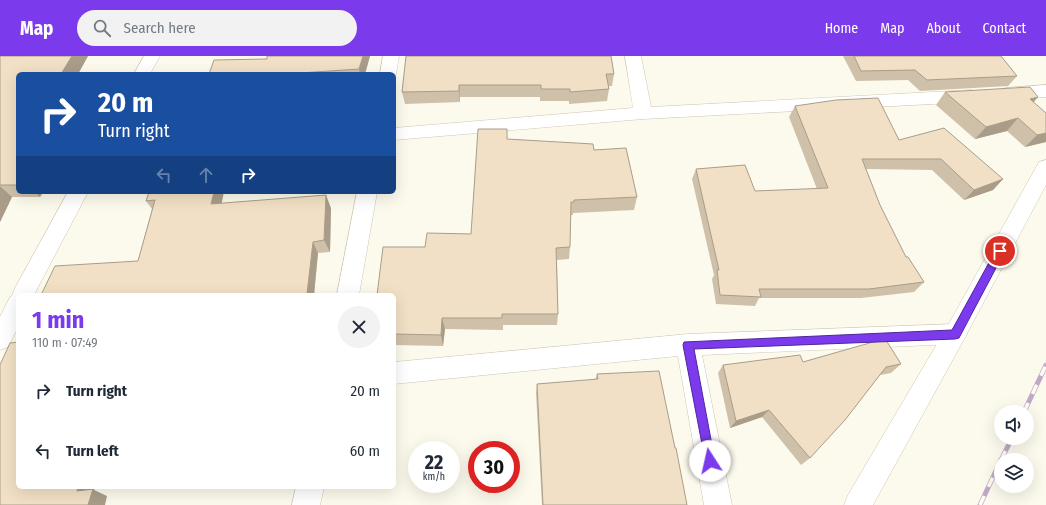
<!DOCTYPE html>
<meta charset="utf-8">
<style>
:root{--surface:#fff;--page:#f2f2f3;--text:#1f2937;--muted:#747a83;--accent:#7c3aed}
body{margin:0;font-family:"Fira Sans Condensed",sans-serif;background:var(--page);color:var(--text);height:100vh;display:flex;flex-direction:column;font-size:15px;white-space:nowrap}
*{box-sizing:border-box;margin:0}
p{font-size:13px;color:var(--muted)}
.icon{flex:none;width:22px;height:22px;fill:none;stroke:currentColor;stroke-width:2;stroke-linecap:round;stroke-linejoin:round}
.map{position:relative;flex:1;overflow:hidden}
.panel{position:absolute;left:16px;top:237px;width:380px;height:196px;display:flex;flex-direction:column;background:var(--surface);border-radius:6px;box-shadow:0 4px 16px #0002}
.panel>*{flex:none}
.guide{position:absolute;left:16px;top:16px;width:380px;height:122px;border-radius:6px;box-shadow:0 4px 16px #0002;background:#1a4fa0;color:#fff;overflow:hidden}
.buttons{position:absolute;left:994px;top:349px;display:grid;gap:8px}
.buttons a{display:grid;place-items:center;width:40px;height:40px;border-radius:50%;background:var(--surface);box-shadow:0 4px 16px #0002;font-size:20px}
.speed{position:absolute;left:408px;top:385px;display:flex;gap:8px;font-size:20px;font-weight:700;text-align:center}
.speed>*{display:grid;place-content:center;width:52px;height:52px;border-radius:50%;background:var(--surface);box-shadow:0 4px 16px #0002;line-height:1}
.speed small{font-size:10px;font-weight:400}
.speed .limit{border:6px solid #d22;background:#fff;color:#111}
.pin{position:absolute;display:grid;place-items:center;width:34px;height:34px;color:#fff;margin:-17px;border:2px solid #fff;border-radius:50%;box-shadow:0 1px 4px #0007}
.me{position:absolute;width:44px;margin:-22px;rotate:350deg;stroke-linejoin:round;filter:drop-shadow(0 0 3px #0008)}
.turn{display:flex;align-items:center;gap:14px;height:84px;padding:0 16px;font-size:18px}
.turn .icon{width:52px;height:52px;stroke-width:2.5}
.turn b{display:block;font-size:28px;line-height:34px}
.lanes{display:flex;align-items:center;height:38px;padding:0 16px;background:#0003;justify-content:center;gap:20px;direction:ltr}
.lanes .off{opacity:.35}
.round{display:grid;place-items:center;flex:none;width:42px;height:42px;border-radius:21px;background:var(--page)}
.head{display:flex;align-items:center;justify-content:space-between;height:68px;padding:0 16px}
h1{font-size:24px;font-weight:700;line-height:30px;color:var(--accent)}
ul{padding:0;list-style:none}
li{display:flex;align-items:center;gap:12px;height:60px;padding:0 16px}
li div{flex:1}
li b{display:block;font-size:15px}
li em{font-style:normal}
header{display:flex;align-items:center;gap:24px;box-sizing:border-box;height:56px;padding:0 20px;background:var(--accent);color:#fff}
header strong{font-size:19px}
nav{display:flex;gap:22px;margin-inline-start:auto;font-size:14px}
.search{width:280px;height:36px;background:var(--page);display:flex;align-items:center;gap:10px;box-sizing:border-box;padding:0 14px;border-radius:22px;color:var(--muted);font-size:15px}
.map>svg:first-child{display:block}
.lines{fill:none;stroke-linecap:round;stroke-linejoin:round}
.minor-casing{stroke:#cfc5b1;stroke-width:1}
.secondary-casing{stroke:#d2c6af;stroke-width:1}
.minor{fill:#fff;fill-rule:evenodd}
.secondary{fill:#fff;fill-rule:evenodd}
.rail-casing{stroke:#c0a9c7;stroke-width:5}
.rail{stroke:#fefcf3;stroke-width:3.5;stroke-dasharray:10;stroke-linecap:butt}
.wall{fill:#cfc1a9}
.shaded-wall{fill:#a99d8a}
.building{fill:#f1e0c5;stroke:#a99d8a}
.route{fill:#7c3aed;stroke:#51269a}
</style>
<header>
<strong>Map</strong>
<div class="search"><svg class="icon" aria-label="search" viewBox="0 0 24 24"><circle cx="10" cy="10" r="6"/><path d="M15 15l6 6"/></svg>Search here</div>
<nav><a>Home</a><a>Map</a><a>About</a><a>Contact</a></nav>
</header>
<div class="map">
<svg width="1046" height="449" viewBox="0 0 1046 449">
<rect width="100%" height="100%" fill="#fcfaec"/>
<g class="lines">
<g class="minor-casing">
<path id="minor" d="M144,0H160L150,18H134Z
M383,0H399L396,18L394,22V18H380Z
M625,0H641L651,51L971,34L977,36L980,40L977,44L971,46L643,63L394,84V72L633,52Z
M1046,29V41L1005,44L999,42L996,38L999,34L1005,32Z
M68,136H88L34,239H18V271L8,291L0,294V261L10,241L12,240L15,232Z
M357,136H377L359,239H337Z
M955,268L963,271L967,278L963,285L955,288L702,299L732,449H704L678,300L394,328V306L688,278Z
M296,431H324L320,449H292Z"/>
</g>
<g class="secondary-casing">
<path id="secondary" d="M1046,104V129L963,285L873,449H844L848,439L947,271L1039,106Z"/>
</g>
<use href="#minor" class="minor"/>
<use href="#secondary" class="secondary"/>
<g class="rail-casing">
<path id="rail" d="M1024,356L1046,309
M1001,404L1012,382
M980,449L1001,404"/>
</g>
<use href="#rail" class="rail"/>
</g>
<path class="wall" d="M0,0H88L78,18H18V136H43L40,141H12L0,166Z
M370,0L365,18H209Z
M406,0L614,18L612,30H608L609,33L607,45L569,48V45H540V41H460V46L405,48L402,36Z
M843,0H1001L1017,20L1008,30L920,35L908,24L856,25Z
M945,36L1034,46L1046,86L1025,91L1007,75L975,83L936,49Z
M795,50L899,84L1003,123L993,134L964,144L932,114L866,113L880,149L906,201L924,226L914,236L861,242H759L755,250L716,248L712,223L714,219L692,123L696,113L755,135L817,133L789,61Z
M507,73V83L594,94L637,141L634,154L573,157V159H570V191L569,203L557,204L558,258L557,269H503V274L445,273L443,290L394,289V239L425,191L471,178Z
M149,136L222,147L331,152L330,196L318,197L314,239H41L138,205L152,153L146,145Z
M803,306L901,308L891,317L880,319L810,402L801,409L762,361L730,372L718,317L723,309Z
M597,318L687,449H542L536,337L537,328L595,324Z"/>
<path class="shaded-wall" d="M72,0H88L78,18H61Z
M363,0H370L365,18H360L359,13Z
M459,29L460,41V46L459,35Z
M1038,41L1027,54L1030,43Z
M1018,62L1007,75L975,83L986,71Z
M1046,77V86L1025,91L1037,79Z
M1003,123L993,134L964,144L974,134Z
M0,130L12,141L0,166Z
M35,136H43L40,141Z
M214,136H224L219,160L211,148Z
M326,139L331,152L330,196L324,184Z
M313,186L318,197L314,239H308L307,238Z
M442,262L445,273L443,290L441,279Z
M769,354L762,361L730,372L736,365Z
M78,431H95L94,434L107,440L105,449H88L77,435Z"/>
<path class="building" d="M0,0H72L61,18H18V129H0Z
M267,0H363L359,13L300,17V18H209L214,4L267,3Z
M406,0H611L614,18H606L609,33L570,36V33H541V29H459V35L402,36Z
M854,0H1001L1017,20L927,24L915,14L861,15Z
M1030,31L1038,41L1030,43L1046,57V77L1037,79L1018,62L986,71L945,36Z
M878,42L899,84L944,72L1003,123L974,134L941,103H862L880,149L906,201H908L924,226L869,233H759L761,241L720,239L717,214H719L696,113L745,109L755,135L828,132L795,50L836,44Z
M478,73H507V83L593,88L594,94L626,92L637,141L574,144V146H571L570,191L556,192L558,258H502V262H442L441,279L394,278V239H377L383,191H425L427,177L471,178Z
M149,136H214L211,148L326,139L324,184L313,186L307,238L294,239H41L55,210L138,205L155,144L146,145Z
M880,284H886L901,308L886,311L845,364L810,402L769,354L736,365L723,309L800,299L803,306Z
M18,286V431H78L77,435L93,433L88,449H0V309L10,287Z
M659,315L675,392H676L687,449H543L537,328L598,323L597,318Z"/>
<path class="route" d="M1000,191L1005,195L959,282L955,283L694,293L715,405L713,409L710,411L706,409L683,289L684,286L952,274L997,192Z"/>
</svg>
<div class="buttons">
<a><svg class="icon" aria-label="sound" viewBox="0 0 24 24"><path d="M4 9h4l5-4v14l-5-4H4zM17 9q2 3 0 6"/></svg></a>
<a><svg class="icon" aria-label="layers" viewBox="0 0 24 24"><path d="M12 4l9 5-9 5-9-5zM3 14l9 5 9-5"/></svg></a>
</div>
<div class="speed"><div>22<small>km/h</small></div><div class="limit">30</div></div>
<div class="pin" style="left:1000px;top:195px;background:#d93025"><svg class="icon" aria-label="arrive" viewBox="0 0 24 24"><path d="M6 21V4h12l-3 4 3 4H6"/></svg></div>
<svg class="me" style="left:710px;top:405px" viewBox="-20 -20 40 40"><circle r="19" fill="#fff"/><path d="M0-13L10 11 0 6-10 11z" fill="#7c3aed"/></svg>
<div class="guide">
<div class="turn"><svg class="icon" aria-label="right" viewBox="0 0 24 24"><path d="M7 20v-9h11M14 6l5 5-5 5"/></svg><div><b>20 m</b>Turn right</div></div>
<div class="lanes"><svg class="icon off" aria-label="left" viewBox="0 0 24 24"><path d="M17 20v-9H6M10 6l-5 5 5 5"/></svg><svg class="icon off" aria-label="ahead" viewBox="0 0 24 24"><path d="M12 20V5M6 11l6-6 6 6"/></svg><svg class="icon" aria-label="right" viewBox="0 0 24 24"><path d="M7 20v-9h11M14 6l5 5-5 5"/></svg></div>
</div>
<section class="panel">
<div class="head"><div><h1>1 min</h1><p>110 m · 07:49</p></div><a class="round"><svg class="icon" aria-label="close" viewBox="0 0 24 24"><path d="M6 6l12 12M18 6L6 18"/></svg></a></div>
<ul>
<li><svg class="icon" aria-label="right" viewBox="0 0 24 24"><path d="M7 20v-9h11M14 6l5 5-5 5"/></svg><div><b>Turn right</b></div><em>20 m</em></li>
<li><svg class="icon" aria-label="left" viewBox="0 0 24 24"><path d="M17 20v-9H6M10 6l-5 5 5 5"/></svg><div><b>Turn left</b></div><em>60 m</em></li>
</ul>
</section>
</div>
